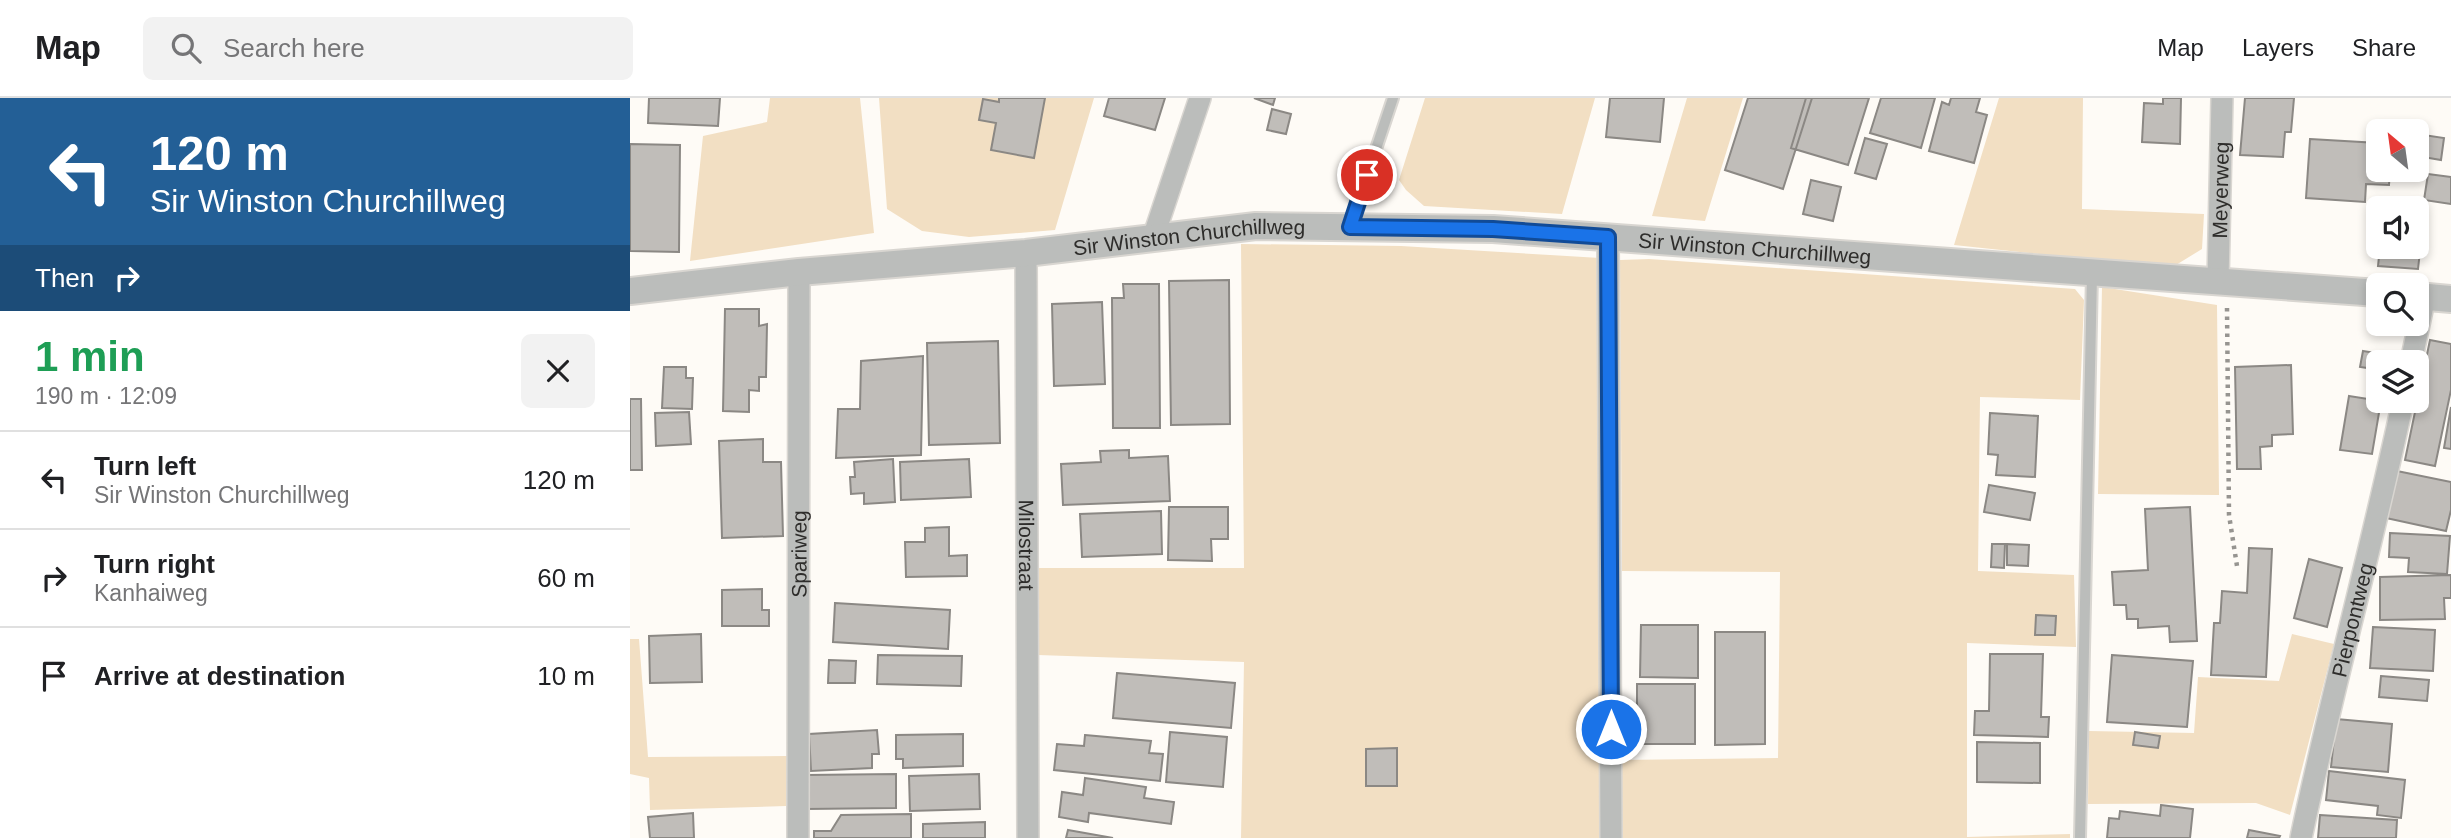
<!DOCTYPE html>
<meta charset="utf-8">
<style>
:root{--surface:#fff;--page:#f2f2f2;--text:#202124;--muted:#757577;--line:#e0e0e0}
body{margin:0;font-family:Helvetica,sans-serif;background:var(--page);color:var(--text);height:100vh;display:flex;flex-direction:column;font-size:26px;white-space:nowrap}
*{box-sizing:border-box;margin:0}
p{font-size:23px;color:var(--muted)}
.icon{flex:none;width:38px;height:38px;fill:none;stroke:currentColor;stroke-width:2;stroke-linecap:round;stroke-linejoin:round}
.map{position:relative;flex:1;overflow:hidden}
.details{display:flex;flex-direction:column;background:var(--surface);width:630px}
.details>*{flex:none}
.top-card{background:#235f96;color:#fff;overflow:hidden}
.needle{width:46px;rotate:331deg}
.controls{position:absolute;left:1736px;top:21px;display:grid;gap:14px}
.controls a{display:grid;place-items:center;width:63px;height:63px;border-radius:10px;background:var(--surface);box-shadow:0 4px 10px #0003;font-size:35px}
.pin{position:absolute;display:grid;place-items:center;width:60px;height:60px;color:#fff;margin:-30px;border:4px solid #fff;border-radius:50%;box-shadow:0 2px 7px #0007}
.me{position:absolute;width:77px;margin:-38px;rotate:0deg;stroke-linejoin:round;filter:drop-shadow(0 0 5px #0008)}
.turn{display:flex;align-items:center;gap:24px;height:147px;padding:0 35px;font-size:32px}
.turn .icon{width:91px;height:91px;stroke-width:2.5}
.turn b{display:block;font-size:49px;line-height:60px}
.then{display:flex;align-items:center;height:66px;padding:0 35px;background:#0003;gap:14px;font-size:26px}
.round{display:grid;place-items:center;flex:none;width:74px;height:74px;border-radius:10px;background:var(--page)}
.headline{display:flex;align-items:center;justify-content:space-between;height:119px;padding:0 35px}
h1{font-size:42px;font-weight:700;line-height:52px;color:#1e9e55}
ul{padding:0;list-style:none}
li{display:flex;align-items:center;gap:21px;height:98px;padding:0 35px;border-top:2px solid var(--line)}
li div{flex:1}
li b{display:block;font-size:26px}
li em{font-style:normal}
header{display:flex;align-items:center;gap:42px;box-sizing:border-box;height:98px;padding:0 35px;background:var(--surface);border-bottom:2px solid var(--line)}
header strong{font-size:33px}
nav{display:flex;gap:38px;margin-inline-start:auto;font-size:24px}
.search{width:490px;height:63px;background:var(--page);display:flex;align-items:center;gap:18px;box-sizing:border-box;padding:0 24px;border-radius:10px;color:var(--muted);font-size:26px}
main{display:flex;flex:1;min-height:0}
.map>svg:first-child{display:block}
.green{fill:#f2dfc3}
.building{fill:#c0bdb9;stroke:#8b8884;stroke-width:2}
.lines{fill:none;stroke-linecap:round;stroke-linejoin:round}
.service-casing{stroke:#d9d6d1;stroke-width:14}
.minor-casing{stroke:#d9d6d1;stroke-width:24}
.tertiary-casing{stroke:#d9d6d1;stroke-width:30}
.path{stroke:#969490;stroke-width:4.5;stroke-dasharray:3.5 5;stroke-linecap:butt}
.service{stroke:#bbbdbb;stroke-width:10}
.minor{stroke:#bbbdbb;stroke-width:21}
.tertiary{stroke:#bbbdbb;stroke-width:26}
.route-casing{stroke:#114b97;stroke-width:18}
.route{stroke:#1a73e8;stroke-width:12}
.labels{text-anchor:middle;dominant-baseline:central;stroke-width:6;stroke-linejoin:round;paint-order:stroke}
.street-label{font-size:21px;fill:#2e2d2b;stroke:#fff}
</style>
<header>
<strong>Map</strong>
<div class="search"><svg class="icon" aria-label="search" viewBox="0 0 24 24"><circle cx="10" cy="10" r="6"/><path d="M15 15l6 6"/></svg>Search here</div>
<nav><a>Map</a><a>Layers</a><a>Share</a></nav>
</header>
<main>
<section class="details">
<div class="top-card">
<div class="turn"><svg class="icon" aria-label="left" viewBox="0 0 24 24"><path d="M17 20v-9H6M10 6l-5 5 5 5"/></svg><div><b>120 m</b>Sir Winston Churchillweg</div></div>
<div class="then">Then<svg class="icon" aria-label="right" viewBox="0 0 24 24"><path d="M7 20v-9h11M14 6l5 5-5 5"/></svg></div>
</div>
<div class="headline"><div><h1>1 min</h1><p>190 m · 12:09</p></div><a class="round"><svg class="icon" aria-label="close" viewBox="0 0 24 24"><path d="M6 6l12 12M18 6L6 18"/></svg></a></div>
<ul>
<li><svg class="icon" aria-label="left" viewBox="0 0 24 24"><path d="M17 20v-9H6M10 6l-5 5 5 5"/></svg><div><b>Turn left</b><p>Sir Winston Churchillweg</p></div><em>120 m</em></li>
<li><svg class="icon" aria-label="right" viewBox="0 0 24 24"><path d="M7 20v-9h11M14 6l5 5-5 5"/></svg><div><b>Turn right</b><p>Kanhaiweg</p></div><em>60 m</em></li>
<li><svg class="icon" aria-label="arrive" viewBox="0 0 24 24"><path d="M6 21V4h12l-3 4 3 4H6"/></svg><div><b>Arrive at destination</b></div><em>10 m</em></li>
</ul>
</section>
<div class="map">
<svg width="1821" height="740" viewBox="0 0 1821 740">
<rect width="100%" height="100%" fill="#fefbf6"/>
<path class="green" d="M140,0H230L244,135L60,163L73,38L137,24Z
M249,0H464L425,132L339,139L292,133L257,111Z
M795,0H965L932,116L794,108L776,92L769,82Z
M1057,0H1113L1075,123L1022,118Z
M1369,0H1453L1452,111L1574,116L1572,151L1541,170L1324,147Z
M611,146L771,148L970,160L971,740H611L614,564L408,557L407,470H614Z
M1019,161L1445,191L1454,202L1450,302L1350,299L1348,473L1444,477L1446,549L1337,545V739L1440,736V740H990L989,662L1148,660L1150,474L992,473L990,162Z
M1472,189L1587,207L1589,397L1468,396Z
M1662,536L1704,546L1660,717L1626,705L1458,706L1459,633L1564,635L1568,579L1649,583Z
M0,541H9L18,659L157,658L156,708L20,712L19,680L0,676Z"/>
<path class="building" d="M19,0H90L88,28L18,25Z
M369,0H415L404,60L361,52L366,25L349,22L353,1L369,4Z
M479,0H535L525,32L474,18Z
M624,0H645L643,7Z
M980,0H1034L1030,44L976,39Z
M1118,0H1182L1153,91L1095,72Z
M1176,0H1239L1218,67L1161,50Z
M1251,0H1305L1291,50L1240,35Z
M1321,0H1350L1346,14L1357,17L1344,65L1299,53L1312,4L1319,7Z
M1533,0H1551L1550,46L1512,44L1514,5L1533,6Z
M1615,0H1664L1661,34H1655L1653,59L1610,57Z
M642,11L661,16L656,36L637,32Z
M1787,36L1814,40L1811,62L1787,58Z
M1235,40L1257,46L1246,81L1225,75Z
M1680,41L1748,45V72H1760L1759,87L1736,86L1735,104L1676,100Z
M0,46L50,47L49,154L0,153Z
M1798,76L1821,79V106L1794,102Z
M1181,82L1211,89L1203,123L1173,116Z
M1755,105L1795,109L1788,171L1748,168L1750,149H1787V110H1755Z
M599,182L600,326L541,327L539,183Z
M493,186H529L530,330H483L482,200H494Z
M472,204L475,286L424,288L422,206Z
M95,211H129V228L137,226L136,279H129V293L119,292V314L93,313Z
M1800,242L1821,246V292L1805,368L1775,362Z
M368,243L370,345L299,347L297,245Z
M1733,253L1746,255L1744,271L1730,269Z
M293,258L291,357L206,360L208,311H230L231,263Z
M1661,267L1663,336L1642,337V348L1630,349L1631,371H1607L1605,269Z
M34,269H56V280H63L62,311L32,310Z
M1719,298L1751,303L1742,356L1710,352Z
M0,301H11L12,372H0Z
M1821,309V351L1814,350Z
M59,314L61,346L26,348L25,315Z
M1360,315L1408,318L1405,379L1366,377L1368,357L1358,356Z
M133,341V364H151L153,438L92,440L89,343Z
M499,352V360L538,358L540,403L433,407L431,366L471,364L470,353Z
M263,361L265,404L234,406V395L221,396L220,379H225L224,364Z
M339,361L341,399L271,402L270,364Z
M1767,373L1821,384V412L1816,433L1756,420Z
M1359,387L1405,395L1400,422L1354,414Z
M539,409H598V441H581L582,463L538,462Z
M1560,409L1567,543L1540,544L1539,528L1508,530V521H1497L1496,507H1484L1482,474L1518,472L1515,411Z
M531,413L532,456L452,459L450,416Z
M319,429V458L337,457V478L276,479L275,444H295V430Z
M1760,435L1820,438L1817,476L1778,474L1779,460L1759,459Z
M1362,446H1375L1374,470L1361,469Z
M1377,446L1399,447L1398,468L1377,467Z
M1619,450L1642,451L1636,579L1581,577L1584,525H1590L1592,493L1617,495Z
M1679,461L1712,470L1697,529L1664,520Z
M1821,477V500H1814L1815,521L1750,522V479Z
M132,491V512H139V528H92V492Z
M205,505L320,512L318,551L203,544Z
M1406,517L1426,518L1425,537H1405Z
M1011,527H1068V580L1010,579Z
M1743,529L1805,532L1803,573L1740,570Z
M1085,534H1135V646L1085,647Z
M71,536L72,584L20,585L19,538Z
M1360,556H1413L1411,619H1419L1418,639L1344,637L1345,613H1359Z
M248,557L332,558L331,588L247,586Z
M1482,557L1563,563L1557,629L1477,624Z
M199,562L226,563L225,585H198Z
M487,575L605,585L601,630L483,620Z
M1751,578L1799,582L1797,603L1749,599Z
M1007,586H1065V646H1007Z
M1706,621L1762,626L1758,674L1701,669Z
M247,632L249,656H242V670L181,673L179,636Z
M540,634L597,639L593,689L536,684Z
M1505,634L1530,638L1528,650L1503,647Z
M333,636V668L273,670V661H266V637Z
M455,637L521,643L519,655L533,656L530,683L424,672L427,646L454,648Z
M1347,644L1410,645V685L1347,684Z
M767,650V688H736V651Z
M1699,673L1775,682L1771,720L1747,717L1748,708L1696,702Z
M266,676V710L176,711V677Z
M349,676L350,711L280,713L279,678Z
M455,680L516,689L514,700L544,704L541,726L459,715L458,724L429,719L432,694L453,697Z
M1531,707L1563,711L1560,740H1477L1479,720L1489,721L1490,713L1530,718Z
M63,715L64,740H20L18,719Z
M281,716V740H184V733H201L211,717Z
M1690,717L1767,722L1766,740H1688Z
M355,724V740H293V726Z
M438,732L483,740H436Z
M1619,732L1650,738L1649,740H1617Z"/>
<g class="lines">
<g class="service-casing">
<path id="service" d="M720,129L763,0
M1450,740L1462,176"/>
</g>
<g class="minor-casing">
<g id="minor">
<path d="M978,139L981,740"/>
<path d="M523,140L570,0"/>
<path id="s1" d="M396,155L398,740"/>
<path id="s2" d="M1588,183L1592,0"/>
<path d="M1781,264L1795,198"/>
<path id="s3" d="M168,740L169,174"/>
<path id="s4" d="M1671,740C1702,593 1742,449 1773,303"/>
</g>
</g>
<g class="tertiary-casing">
<g id="tertiary">
<path id="s5" d="M0,193L169,174L396,155L626,128L863,131L1748,195"/>
<path d="M1787,198L1821,201"/>
</g>
</g>
<path class="path" d="M1597,210L1599,417L1607,468"/>
<use href="#service" class="service"/>
<use href="#minor" class="minor"/>
<use href="#tertiary" class="tertiary"/>
</g>
<g class="lines">
<g class="route-casing">
<path id="route" d="M737,77L720,129L863,131L978,139L981,631"/>
</g>
<use href="#route" class="route"/>
</g>
<g class="labels">
<g class="street-label">
<text stroke="none"><textPath href="#s2" startOffset="91">Meyerweg</textPath></text>
<text stroke="none"><textPath href="#s5" startOffset="562">Sir Winston Churchillweg</textPath></text>
<text stroke="none"><textPath href="#s5" startOffset="1129">Sir Winston Churchillweg</textPath></text>
<text stroke="none"><textPath href="#s1" startOffset="292">Milostraat</textPath></text>
<text stroke="none"><textPath href="#s3" startOffset="284">Spariweg</textPath></text>
<text stroke="none"><textPath href="#s4" startOffset="224">Pierpontweg</textPath></text>
</g>
</g>
</svg>
<div class="controls">
<a><svg class="needle" viewBox="-14 -14 28 28"><path d="M0-13l5 13h-10z" fill="#e53935"/><path d="M0 13l5-13h-10z" fill="#757577"/></svg></a>
<a><svg class="icon" aria-label="sound" viewBox="0 0 24 24"><path d="M4 9h4l5-4v14l-5-4H4zM17 9q2 3 0 6"/></svg></a>
<a><svg class="icon" aria-label="search" viewBox="0 0 24 24"><circle cx="10" cy="10" r="6"/><path d="M15 15l6 6"/></svg></a>
<a><svg class="icon" aria-label="layers" viewBox="0 0 24 24"><path d="M12 4l9 5-9 5-9-5zM3 14l9 5 9-5"/></svg></a>
</div>
<div class="pin" style="left:737px;top:77px;background:#d93025"><svg class="icon" aria-label="arrive" viewBox="0 0 24 24"><path d="M6 21V4h12l-3 4 3 4H6"/></svg></div>
<svg class="me" style="left:981px;top:631px" viewBox="-20 -20 40 40"><circle r="17" fill="#1a73e8" stroke="#fff" stroke-width="3"/><path d="M0-11L8 9 0 5-8 9z" fill="#fff"/></svg>
</div>
</main>
